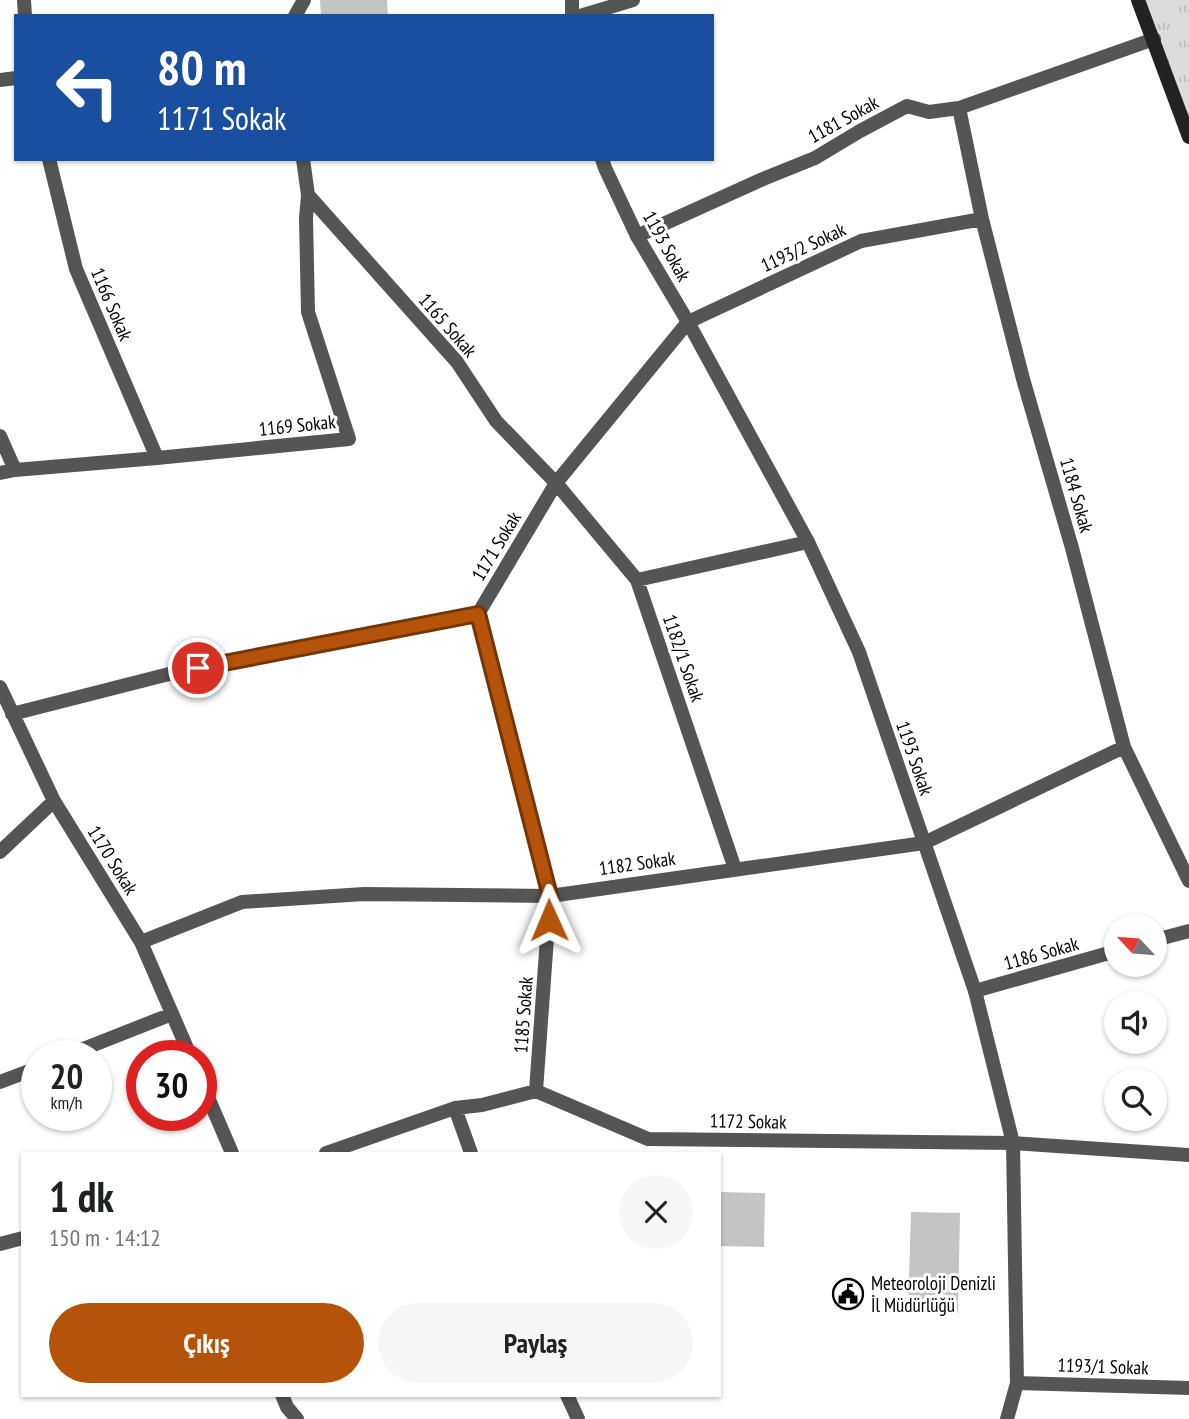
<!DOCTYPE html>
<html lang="tr">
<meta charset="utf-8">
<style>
:root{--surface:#fff;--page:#f6f6f6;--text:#202124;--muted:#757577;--accent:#b45309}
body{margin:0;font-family:"PT Sans Narrow",sans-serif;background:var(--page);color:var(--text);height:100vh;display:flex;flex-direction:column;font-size:26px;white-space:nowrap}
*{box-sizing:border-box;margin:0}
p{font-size:23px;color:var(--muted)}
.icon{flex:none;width:38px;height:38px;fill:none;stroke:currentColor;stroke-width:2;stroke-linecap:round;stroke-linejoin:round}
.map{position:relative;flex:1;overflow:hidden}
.details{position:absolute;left:21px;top:1152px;width:700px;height:245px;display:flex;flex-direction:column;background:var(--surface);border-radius:0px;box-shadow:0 2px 5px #0004}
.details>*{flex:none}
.top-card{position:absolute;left:14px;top:14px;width:700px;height:147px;border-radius:0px;box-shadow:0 2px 5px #0004;background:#1a4fa0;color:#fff;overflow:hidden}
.needle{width:46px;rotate:296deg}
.controls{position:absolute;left:1104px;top:914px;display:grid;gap:14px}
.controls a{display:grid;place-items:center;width:63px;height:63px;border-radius:50%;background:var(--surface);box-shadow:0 2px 5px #0004;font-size:35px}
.speed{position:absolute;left:21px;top:1040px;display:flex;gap:14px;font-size:35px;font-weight:700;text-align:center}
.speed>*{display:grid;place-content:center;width:91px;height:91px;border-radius:50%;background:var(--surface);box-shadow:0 2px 5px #0004;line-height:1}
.speed small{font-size:18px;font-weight:400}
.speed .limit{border:10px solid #d22;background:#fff;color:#111}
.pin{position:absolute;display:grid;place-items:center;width:60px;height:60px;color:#fff;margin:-30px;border:4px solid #fff;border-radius:50%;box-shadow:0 2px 7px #0007}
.me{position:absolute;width:77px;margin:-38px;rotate:359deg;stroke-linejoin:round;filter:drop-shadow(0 0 5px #0008)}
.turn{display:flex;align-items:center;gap:24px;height:147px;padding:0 28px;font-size:32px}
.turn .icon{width:91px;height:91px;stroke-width:2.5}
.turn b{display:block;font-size:49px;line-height:60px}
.round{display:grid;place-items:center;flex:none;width:74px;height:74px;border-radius:37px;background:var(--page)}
.summary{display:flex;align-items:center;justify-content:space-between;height:119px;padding:0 28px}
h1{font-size:42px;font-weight:600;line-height:52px}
.button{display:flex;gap:14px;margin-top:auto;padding:14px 28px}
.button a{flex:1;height:80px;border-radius:42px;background:var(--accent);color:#fff;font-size:28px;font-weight:600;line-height:80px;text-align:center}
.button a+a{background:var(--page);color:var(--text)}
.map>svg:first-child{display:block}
.grass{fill:url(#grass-tufts)}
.building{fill:#c4c4c4}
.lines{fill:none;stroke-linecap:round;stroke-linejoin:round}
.minor{stroke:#555;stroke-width:14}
.tertiary{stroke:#555;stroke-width:14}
.secondary{stroke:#222;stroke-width:14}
.route-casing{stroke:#753606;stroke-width:18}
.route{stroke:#b45309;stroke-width:12}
.labels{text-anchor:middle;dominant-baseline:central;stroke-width:6;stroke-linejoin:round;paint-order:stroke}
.street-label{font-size:19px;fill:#000;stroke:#fff}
.poi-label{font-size:19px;fill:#000;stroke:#fff;text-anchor:start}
</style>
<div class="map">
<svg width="1189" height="1419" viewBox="0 0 1189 1419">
<defs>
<pattern id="grass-tufts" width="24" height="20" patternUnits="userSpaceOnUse" patternTransform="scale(1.75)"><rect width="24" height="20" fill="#dcdcdc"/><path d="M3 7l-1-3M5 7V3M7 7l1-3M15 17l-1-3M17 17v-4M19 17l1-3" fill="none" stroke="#bbb"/></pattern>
</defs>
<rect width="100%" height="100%" fill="#fff"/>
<path class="grass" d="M1144,0H1189V137Z"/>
<path class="building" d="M320,0H387L388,16H321Z
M719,1192L765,1193L764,1247L719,1246Z
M911,1212L960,1213L958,1313L908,1312Z"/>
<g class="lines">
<path class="minor" d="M24,0L25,16
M295,16L304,0
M580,16L633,0
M0,80L16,78
M959,108L982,219L1023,379L1072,548L1124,747L1189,881
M49,159L76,269L157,458
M308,195L457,362L496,421L556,483L637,580L735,869
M637,236L763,179L815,158L860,131L907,106L929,112L959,108L1154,39
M0,436L15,470
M0,473L15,470L157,458L349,439L308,312L306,218L308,195L303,159
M637,580L808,542
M478,614L550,896L536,1091
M0,687L54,801L141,942L190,1055
M12,714L173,673L478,614L556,483L688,322L861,241L982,219
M0,852L54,801
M1155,940L1189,931
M141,942L242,902L364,894L550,896L924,843L1124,747
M975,991L1116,951
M68,1055L172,1014
M201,1081L232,1153
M0,1082L37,1068
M455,1108L471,1153
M326,1153L455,1108L482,1105L536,1091L648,1139L1013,1143L1189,1155
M0,1244L23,1238
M1017,1383L1189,1388
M282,1395L287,1407L297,1419
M567,1395L578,1419"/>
<path class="tertiary" d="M572,0V16
M602,159L605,168L637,236L688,322L808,542L859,652L975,991L1013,1143L1017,1383L1007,1419"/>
<path class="secondary" d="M1138,0L1189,137"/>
</g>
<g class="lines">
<g class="route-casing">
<path id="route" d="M198,668L478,614L550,896L549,920"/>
</g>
<use href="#route" class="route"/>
</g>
<defs>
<g id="civic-ring" transform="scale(1.575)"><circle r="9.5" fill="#fff" stroke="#000" stroke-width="1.5"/><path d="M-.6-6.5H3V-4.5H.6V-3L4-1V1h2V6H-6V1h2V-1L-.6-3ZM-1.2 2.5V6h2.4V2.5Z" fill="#000"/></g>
</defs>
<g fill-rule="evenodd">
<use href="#civic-ring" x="848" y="1294"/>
</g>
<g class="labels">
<g class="street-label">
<text transform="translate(843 119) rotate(-29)">1181 Sokak</text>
<text transform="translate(667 246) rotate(61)">1193 Sokak</text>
<text transform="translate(803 247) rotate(-25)">1193/2 Sokak</text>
<text transform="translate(112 304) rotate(67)">1166 Sokak</text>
<text transform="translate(448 325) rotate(49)">1165 Sokak</text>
<text transform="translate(297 425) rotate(-6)">1169 Sokak</text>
<text transform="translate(1077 495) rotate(74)">1184 Sokak</text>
<text transform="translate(496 546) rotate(-59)">1171 Sokak</text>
<text transform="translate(684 658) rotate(71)">1182/1 Sokak</text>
<text transform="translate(915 758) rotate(71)">1193 Sokak</text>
<text transform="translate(113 860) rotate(58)">1170 Sokak</text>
<text transform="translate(637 863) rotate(-8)">1182 Sokak</text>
<text transform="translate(1041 953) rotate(-16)">1186 Sokak</text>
<text transform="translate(523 1015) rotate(-86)">1185 Sokak</text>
<text transform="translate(748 1121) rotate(1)">1172 Sokak</text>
<text transform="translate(1103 1366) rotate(2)">1193/1 Sokak</text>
</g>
<g class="poi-label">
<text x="871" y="1283">Meteoroloji Denizli<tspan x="871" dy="22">İl Müdürlüğü</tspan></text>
</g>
</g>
</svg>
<div class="controls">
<a><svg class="needle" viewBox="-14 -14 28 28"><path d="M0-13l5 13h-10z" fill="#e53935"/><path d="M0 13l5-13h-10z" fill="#757577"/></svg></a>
<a><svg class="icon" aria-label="sound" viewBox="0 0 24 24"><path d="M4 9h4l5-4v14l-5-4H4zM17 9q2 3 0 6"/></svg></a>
<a><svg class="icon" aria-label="search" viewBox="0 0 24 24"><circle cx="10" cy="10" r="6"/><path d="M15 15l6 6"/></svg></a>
</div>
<div class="speed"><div>20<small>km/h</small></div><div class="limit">30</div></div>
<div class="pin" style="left:198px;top:668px;background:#d93025"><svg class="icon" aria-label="arrive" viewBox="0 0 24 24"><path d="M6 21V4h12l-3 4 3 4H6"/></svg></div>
<svg class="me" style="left:549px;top:920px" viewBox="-20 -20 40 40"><path d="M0-17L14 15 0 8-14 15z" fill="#b45309" stroke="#fff" stroke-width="4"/></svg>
<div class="top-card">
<div class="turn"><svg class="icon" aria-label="left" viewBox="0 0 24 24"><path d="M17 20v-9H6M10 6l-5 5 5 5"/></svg><div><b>80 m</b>1171 Sokak</div></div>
</div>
<section class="details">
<div class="summary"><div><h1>1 dk</h1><p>150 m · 14:12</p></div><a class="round"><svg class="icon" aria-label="close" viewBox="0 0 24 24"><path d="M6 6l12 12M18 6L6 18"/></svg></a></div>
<div class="button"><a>Çıkış</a><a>Paylaş</a></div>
</section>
</div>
